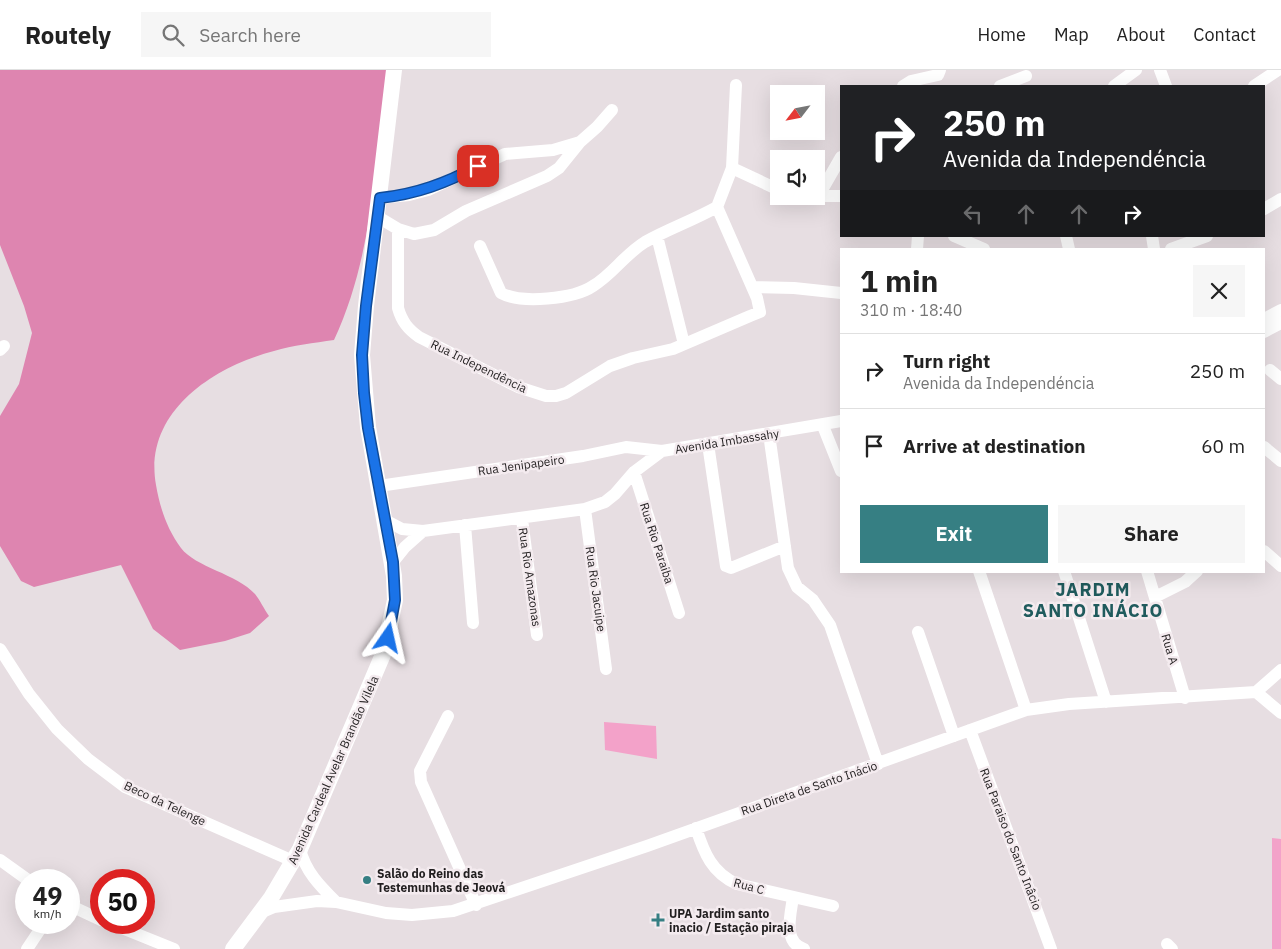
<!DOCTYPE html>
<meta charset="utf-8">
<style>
:root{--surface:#fff;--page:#f6f6f6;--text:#222;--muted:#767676;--line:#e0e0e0;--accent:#367f83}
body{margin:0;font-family:"IBM Plex Sans",sans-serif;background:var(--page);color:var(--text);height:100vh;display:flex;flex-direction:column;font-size:19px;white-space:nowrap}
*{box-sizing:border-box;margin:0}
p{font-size:16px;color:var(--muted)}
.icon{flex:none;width:28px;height:28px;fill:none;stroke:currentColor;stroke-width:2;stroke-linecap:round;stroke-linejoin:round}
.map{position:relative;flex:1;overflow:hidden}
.details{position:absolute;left:840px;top:178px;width:425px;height:325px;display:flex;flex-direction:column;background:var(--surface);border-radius:0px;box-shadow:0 5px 20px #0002}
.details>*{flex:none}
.banner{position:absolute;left:840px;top:15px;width:425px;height:152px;border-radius:0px;box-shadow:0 5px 20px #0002;background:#202124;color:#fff;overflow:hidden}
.needle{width:32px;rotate:238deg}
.fabs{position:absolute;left:770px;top:15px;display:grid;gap:10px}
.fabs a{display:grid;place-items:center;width:55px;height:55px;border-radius:0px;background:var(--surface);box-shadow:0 5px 20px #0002;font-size:25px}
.speed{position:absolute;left:15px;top:799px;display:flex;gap:10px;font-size:25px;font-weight:700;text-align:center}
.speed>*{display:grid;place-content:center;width:65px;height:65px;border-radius:50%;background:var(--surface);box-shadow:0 5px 20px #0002;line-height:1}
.speed small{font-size:12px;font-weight:400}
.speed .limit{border:8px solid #d22;background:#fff;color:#111}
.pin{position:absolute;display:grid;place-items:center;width:42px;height:42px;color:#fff;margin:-21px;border-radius:10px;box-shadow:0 2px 8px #0006}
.me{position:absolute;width:55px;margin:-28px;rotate:11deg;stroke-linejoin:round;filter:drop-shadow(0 0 4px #0008)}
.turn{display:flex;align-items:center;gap:18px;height:105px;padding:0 20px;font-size:22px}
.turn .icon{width:65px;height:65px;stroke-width:2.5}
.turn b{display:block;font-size:35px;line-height:42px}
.lanes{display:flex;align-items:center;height:48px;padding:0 20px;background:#0003;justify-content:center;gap:25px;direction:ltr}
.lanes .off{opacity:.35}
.round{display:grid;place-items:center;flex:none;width:52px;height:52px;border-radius:0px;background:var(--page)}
.summary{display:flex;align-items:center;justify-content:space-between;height:85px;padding:0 20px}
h1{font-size:30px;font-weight:700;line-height:38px}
.cta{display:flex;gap:10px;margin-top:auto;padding:10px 20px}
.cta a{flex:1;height:58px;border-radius:0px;background:var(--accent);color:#fff;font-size:20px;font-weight:700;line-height:58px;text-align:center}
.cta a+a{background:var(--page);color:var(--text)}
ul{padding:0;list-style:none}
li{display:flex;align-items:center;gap:15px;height:75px;padding:0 20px;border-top:1px solid var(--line)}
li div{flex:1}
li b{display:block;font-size:19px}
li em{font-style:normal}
header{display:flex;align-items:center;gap:30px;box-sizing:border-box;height:70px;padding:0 25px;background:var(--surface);border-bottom:1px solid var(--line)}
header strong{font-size:24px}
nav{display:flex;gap:28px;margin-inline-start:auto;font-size:18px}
.search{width:350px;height:45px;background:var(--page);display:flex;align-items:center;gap:12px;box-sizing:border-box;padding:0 18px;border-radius:0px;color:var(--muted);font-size:19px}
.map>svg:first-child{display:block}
.green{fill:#f3a2c9}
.forest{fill:#de85b0}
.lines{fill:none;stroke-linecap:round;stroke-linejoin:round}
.minor{stroke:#fff;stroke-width:12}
.major{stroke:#fff;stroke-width:16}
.route-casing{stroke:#114b97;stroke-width:12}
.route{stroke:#1a73e8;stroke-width:9}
.poi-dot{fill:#367f83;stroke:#f4ebef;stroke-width:2}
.labels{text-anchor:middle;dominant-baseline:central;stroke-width:5;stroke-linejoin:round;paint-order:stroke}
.street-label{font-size:12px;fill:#211e1f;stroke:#f4ebef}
.poi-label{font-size:12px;font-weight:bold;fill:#211e1f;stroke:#f4ebef;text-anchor:start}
.district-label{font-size:18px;font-weight:bold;letter-spacing:1px;fill:#205b5d;stroke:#f4ebef}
</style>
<header>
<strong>Routely</strong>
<div class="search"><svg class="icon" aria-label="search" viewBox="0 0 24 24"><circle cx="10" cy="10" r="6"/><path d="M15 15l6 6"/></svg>Search here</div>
<nav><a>Home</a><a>Map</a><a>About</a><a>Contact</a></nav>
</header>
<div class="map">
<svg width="1281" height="879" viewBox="0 0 1281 879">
<rect width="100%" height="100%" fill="#e7dee2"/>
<path class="green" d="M604,652L656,656L657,689L605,680Z
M1272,768L1281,769V879H1272Z"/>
<path class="forest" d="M0,0H387C376,89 373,187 334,270C314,273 293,275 274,281C212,297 143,343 156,415C160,438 167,459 181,478C195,497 237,504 255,524C260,530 264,539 269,546L250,563L225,571L180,580L153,559L121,495L34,517L21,511L0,476V346L19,314L32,263L24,236L0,175Z"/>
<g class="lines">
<path class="minor" d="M1160,0L1166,16
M903,16L911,11L938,5L940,0
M1000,16L1026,6
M1114,16L1136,0
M1254,16L1278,0
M732,98L779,120
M816,126H841
M818,127L841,87
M380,128L409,125L428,120L505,84L553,80L580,72L597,57L612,40
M1264,139L1281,129
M378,147L398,159L414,164L434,160L466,141L547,106L559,98L580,72
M398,159V238C402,252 408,259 419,267L518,317L546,326H556L566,323L610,296L633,288L673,279L750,246L760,242L757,228L717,137L732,98L736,15
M657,166L684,274
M954,166L984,179
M1066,166L1069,179
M1152,166L1154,179
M480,176L501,223C521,234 574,229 593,216C613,204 624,185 645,172C668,159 694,150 717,137
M917,179L918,166
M1171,179L1207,166
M753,217L794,218L841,223
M1264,249L1281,240
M1264,262L1281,253
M0,280L4,276
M1270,300L1281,309
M823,356L841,401
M769,364L788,498L797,517L813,530L830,555L878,694
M708,374L726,496L731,498L785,476
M1264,377L1281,391
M634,402L679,543
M379,416L583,386L626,377L662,381
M585,439L606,599
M522,449L537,565
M385,450L402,459L423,461L585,439L605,432L615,424L634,402L662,381L841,351
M465,455L473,553
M1264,481L1281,496
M393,492L405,477L423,461
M979,501L1026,640
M1064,501L1106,632
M1147,501L1185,628
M1155,527L1185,512L1197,501
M918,562L954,666
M0,579L29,624L57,659L88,689L125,717L293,791
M1256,622L1281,643
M448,646L420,701L421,712L476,835
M970,660L1051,879
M696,758C704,783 712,803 737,814L833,836
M300,779C305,801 320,816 336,832
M0,790L28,810
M793,827C791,844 782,872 804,879
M69,835L101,850
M260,843L274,837L317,831L336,832L386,843L412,845L453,841L647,776L1026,640L1069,634L1256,622L1281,600
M107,852L174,879
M1167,874L1172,879
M27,879L45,852"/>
<path class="major" d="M233,879L271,828L300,779L384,582L395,530L394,506L368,357L362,285L366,236L394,0"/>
</g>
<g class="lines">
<g class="route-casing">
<path id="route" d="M388,568L395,530L393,492L368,358L364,323L362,285L366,236L380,128C417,124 446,113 478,96"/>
</g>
<use href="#route" class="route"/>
</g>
<g class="poi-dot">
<circle cx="367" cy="810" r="5"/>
<path d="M655.5 842.5h5v5h5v5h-5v5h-5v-5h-5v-5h5z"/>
</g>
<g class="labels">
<g class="street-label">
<text transform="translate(479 296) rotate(26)">Rua Independência</text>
<text transform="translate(727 371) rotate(-9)">Avenida Imbassahy</text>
<text transform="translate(521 395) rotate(-8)">Rua Jenipapeiro</text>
<text transform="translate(657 473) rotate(72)">Rua Rio Paraiba</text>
<text transform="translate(530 507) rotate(82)">Rua Rio Amazonas</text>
<text transform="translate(596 519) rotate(82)">Rua Rio Jacuipe</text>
<text transform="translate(1170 579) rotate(74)">Rua A</text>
<text transform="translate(333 700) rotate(-66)">Avenida Cardeal Avelar Brandão Vilela</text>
<text transform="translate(809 718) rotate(-19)">Rua Direta de Santo Inácio</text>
<text transform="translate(165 733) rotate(25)">Beco da Telenge</text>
<text transform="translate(1011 769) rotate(69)">Rua Paraiso do Santo Inâcio</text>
<text transform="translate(749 816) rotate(15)">Rua C</text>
</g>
<g class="poi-label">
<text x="377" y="803">Salão do Reino das<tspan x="377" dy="14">Testemunhas de Jeová</tspan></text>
<text x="669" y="843">UPA Jardim santo<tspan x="669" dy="14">inacio / Estação piraja</tspan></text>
</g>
<g class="district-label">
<text x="1093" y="519">JARDIM<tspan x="1093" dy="21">SANTO INÁCIO</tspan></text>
</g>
</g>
</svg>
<div class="fabs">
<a><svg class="needle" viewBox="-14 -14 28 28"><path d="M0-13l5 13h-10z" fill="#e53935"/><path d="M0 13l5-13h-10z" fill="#767676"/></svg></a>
<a><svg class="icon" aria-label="sound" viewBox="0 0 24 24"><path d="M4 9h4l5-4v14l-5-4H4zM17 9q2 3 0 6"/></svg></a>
</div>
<div class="speed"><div>49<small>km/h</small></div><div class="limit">50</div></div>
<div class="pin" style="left:478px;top:96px;background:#d93025"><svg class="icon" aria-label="arrive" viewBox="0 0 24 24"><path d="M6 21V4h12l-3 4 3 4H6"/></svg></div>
<svg class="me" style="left:388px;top:568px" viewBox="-20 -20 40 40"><path d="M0-17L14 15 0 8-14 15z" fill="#1a73e8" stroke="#fff" stroke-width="4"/></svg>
<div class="banner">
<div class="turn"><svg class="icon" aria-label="right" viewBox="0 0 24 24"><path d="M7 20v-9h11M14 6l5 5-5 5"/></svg><div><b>250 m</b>Avenida da Independéncia</div></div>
<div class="lanes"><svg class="icon off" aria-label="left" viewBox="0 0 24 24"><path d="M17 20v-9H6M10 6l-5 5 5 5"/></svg><svg class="icon off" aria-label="ahead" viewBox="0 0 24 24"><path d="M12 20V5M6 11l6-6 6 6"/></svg><svg class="icon off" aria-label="ahead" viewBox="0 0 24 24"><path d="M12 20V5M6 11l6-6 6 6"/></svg><svg class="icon" aria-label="right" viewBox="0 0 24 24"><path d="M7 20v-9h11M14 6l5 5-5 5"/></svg></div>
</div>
<section class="details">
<div class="summary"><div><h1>1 min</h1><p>310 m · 18:40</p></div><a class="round"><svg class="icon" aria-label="close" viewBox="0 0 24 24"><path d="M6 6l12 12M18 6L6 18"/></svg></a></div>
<ul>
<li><svg class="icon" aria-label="right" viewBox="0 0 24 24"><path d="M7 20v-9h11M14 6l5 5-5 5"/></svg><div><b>Turn right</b><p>Avenida da Independéncia</p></div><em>250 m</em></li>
<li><svg class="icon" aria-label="arrive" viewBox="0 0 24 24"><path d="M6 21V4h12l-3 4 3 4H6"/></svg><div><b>Arrive at destination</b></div><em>60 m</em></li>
</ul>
<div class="cta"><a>Exit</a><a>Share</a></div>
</section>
</div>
